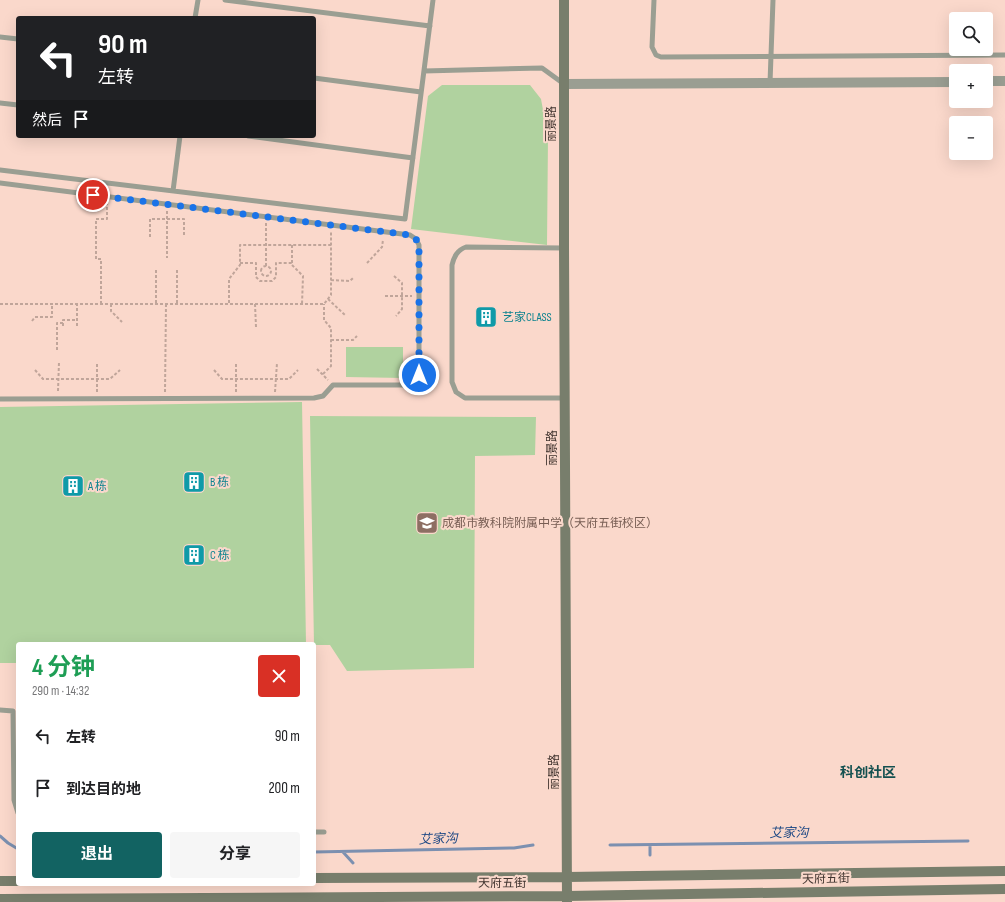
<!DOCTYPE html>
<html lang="zh">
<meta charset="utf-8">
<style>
:root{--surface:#fff;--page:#f6f6f6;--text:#202124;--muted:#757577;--accent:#126362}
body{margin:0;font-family:"Sofia Sans Condensed","Noto Sans SC",sans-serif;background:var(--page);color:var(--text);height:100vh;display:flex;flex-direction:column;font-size:15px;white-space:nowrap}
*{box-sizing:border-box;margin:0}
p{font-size:13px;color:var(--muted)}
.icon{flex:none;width:22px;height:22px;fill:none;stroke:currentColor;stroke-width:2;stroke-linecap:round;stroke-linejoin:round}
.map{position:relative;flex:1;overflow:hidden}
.side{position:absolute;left:16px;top:642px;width:300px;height:244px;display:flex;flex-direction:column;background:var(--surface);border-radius:4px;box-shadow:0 4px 16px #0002}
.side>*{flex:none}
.hud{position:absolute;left:16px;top:16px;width:300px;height:122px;border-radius:4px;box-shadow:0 4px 16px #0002;background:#202124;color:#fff;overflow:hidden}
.buttons{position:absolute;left:949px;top:12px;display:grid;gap:8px}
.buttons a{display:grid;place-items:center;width:44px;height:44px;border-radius:4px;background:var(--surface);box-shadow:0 4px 16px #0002;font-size:20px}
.pin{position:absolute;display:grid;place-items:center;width:34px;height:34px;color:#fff;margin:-17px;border:2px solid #fff;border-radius:50%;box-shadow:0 1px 4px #0007}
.me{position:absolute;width:44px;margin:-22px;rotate:0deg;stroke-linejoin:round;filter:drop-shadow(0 0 3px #0008)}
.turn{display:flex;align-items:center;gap:14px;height:84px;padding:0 16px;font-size:18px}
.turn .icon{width:52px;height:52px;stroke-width:2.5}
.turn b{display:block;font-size:28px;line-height:34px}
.then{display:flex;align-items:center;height:38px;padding:0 16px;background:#0003;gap:8px;font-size:15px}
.round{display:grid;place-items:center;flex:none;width:42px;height:42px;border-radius:4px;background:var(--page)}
.headline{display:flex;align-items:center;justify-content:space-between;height:68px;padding:0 16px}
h1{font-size:24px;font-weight:700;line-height:30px;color:#1e9e55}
.button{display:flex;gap:8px;margin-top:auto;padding:8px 16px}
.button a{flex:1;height:46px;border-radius:4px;background:var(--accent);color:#fff;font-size:16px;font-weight:700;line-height:46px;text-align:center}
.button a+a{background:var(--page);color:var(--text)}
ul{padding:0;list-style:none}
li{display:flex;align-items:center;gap:12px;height:52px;padding:0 16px}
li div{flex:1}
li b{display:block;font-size:15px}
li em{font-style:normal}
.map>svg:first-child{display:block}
.green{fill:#b0d29f}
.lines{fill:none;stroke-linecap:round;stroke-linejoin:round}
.stream{stroke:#7c90b0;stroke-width:3}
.path{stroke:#c0a59a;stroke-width:2;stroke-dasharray:3 2;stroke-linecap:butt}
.lane{stroke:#9a9e92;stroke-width:5}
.street{stroke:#9a9e92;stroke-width:10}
.secondary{stroke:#787e6c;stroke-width:10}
.route{stroke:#1a73e8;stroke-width:7;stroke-dasharray:0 12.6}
.labels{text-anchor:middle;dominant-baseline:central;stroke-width:4;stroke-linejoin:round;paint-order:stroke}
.street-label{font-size:12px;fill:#41342f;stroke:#fad8cb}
.culture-label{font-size:12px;fill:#0d838f;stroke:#fad8cb;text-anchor:start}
.education-label{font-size:12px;fill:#785e54;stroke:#fad8cb;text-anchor:start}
.water-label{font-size:13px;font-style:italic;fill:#204a85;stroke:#fad8cb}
.quarter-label{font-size:14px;font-weight:bold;fill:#135050;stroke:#fad8cb}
</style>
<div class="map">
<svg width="1005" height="902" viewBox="0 0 1005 902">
<rect width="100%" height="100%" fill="#fad8cb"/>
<path class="green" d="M442,85H530L541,99L548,137L547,245L411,229L428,96Z
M346,347H403V378L346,377Z
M302,402L306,644H18V663H0V407Z
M310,416L536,417L535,455L475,456L474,668L347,671L330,645H314Z"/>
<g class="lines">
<path class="stream" d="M0,836L8,843L18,849
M610,845L968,841
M650,845V855
M314,852L514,848L533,845
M343,852L353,863"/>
<path class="path" d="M167,211V258
M266,223V266
M150,237V219H184V237
M292,245V265L303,276L302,304
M240,263H256V277L260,281H272L276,277V263H292
M367,263L382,247L383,240
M261 271a5 5 0 1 1 10 0a5 5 0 1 1-10 0Z
M156,270V304
M177,270V304
M394,276L402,283V309L396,316
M331,280L350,281L354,277
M385,296H412
M328,299L346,316
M229,303V279L240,265V245H331
M0,304H324L331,295V232
M101,304V259H96V219H107V204
M111,304V311L122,322
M255,304L256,327
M32,321L35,317H52V304
M63,326V320H77
M77,326V304
M331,340H353L357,336
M57,350V323H63
M317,369L328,380
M35,370L43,379H110L120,370
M214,370L222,379H289L298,370
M323,374L331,366V328L324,320V304
M58,391L59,362
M97,392V362
M165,392L166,304
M236,392V363
M275,392L277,363"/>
<path class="lane" d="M225,0L430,26
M654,0L652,47L656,55L661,57L1005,55
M195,18L198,0
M0,37L18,39
M424,71L542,68L564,84
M314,78L421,92
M770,83L773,0
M0,103L18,105
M248,136L413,158
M0,170L405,219L433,0
M0,183L410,235L416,239L419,245V375L414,382L408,385H333L323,396L314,398L0,399
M173,191L180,136
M564,248L466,247C457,250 454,257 452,265V382L456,392L465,398H565
M0,710L13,711L14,800L18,813
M314,832H324"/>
<path class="street" d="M986,81H1005
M564,84L956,82"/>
<path class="secondary" d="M564,0V248L567,902
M314,878L567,877L1005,871
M0,881H18
M0,899L567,896L1005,889"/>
</g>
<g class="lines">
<path class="route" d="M93,195L410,235L416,239L419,246V375"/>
</g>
<defs>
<g id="building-square" transform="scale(1.15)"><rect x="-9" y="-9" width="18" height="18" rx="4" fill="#0f9aa8" stroke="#fad8cb"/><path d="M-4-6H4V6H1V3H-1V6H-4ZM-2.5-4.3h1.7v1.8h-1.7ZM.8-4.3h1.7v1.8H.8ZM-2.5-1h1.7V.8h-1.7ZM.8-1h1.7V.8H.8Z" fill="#fff"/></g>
<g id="school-square" transform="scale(1.15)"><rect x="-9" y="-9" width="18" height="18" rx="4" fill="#8d6e63" stroke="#fad8cb"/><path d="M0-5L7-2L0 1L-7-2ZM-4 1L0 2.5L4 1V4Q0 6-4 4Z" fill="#fff"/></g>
</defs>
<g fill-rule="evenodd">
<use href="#building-square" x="486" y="317"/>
<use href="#building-square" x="194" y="482"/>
<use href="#building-square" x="73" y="486"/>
<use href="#school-square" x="427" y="523"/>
<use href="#building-square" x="194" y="555"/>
</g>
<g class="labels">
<g class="street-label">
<text transform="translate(551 124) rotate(-90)">丽景路</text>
<text transform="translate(552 448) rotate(-90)">丽景路</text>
<text transform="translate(554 772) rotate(-90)">丽景路</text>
<text transform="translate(826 879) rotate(-1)">天府五街</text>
<text x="502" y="883">天府五街</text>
</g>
<g class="culture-label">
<text x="502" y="317">艺家CLASS</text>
<text x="210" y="482">B 栋</text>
<text x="88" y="486">A 栋</text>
<text x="210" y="555">C 栋</text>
</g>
<g class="education-label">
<text x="442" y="523">成都市教科院附属中学（天府五街校区）</text>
</g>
<g class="water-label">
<text transform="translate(789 833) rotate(-1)">艾家沟</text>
<text transform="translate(438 839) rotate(-2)">艾家沟</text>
</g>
<g class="quarter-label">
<text x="868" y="772">科创社区</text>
</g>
</g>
</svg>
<div class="buttons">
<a><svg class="icon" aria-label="search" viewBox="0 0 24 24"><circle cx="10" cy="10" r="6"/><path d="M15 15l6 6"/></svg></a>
<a>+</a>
<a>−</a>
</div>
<div class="pin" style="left:93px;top:195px;background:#d93025"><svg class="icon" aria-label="arrive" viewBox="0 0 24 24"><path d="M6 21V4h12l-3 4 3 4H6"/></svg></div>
<svg class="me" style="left:419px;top:375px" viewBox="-20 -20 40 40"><circle r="17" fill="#1a73e8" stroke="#fff" stroke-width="3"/><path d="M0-11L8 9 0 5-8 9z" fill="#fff"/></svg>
<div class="hud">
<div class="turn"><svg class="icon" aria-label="left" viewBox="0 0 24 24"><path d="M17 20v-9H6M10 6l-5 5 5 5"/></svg><div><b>90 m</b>左转</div></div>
<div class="then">然后<svg class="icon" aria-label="arrive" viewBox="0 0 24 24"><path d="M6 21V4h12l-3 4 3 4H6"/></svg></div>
</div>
<section class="side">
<div class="headline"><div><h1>4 分钟</h1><p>290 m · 14:32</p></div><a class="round" style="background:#d93025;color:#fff"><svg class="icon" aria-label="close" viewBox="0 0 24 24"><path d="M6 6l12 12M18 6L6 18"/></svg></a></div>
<ul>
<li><svg class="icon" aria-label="left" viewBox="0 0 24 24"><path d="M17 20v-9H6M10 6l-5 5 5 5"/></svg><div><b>左转</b></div><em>90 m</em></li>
<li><svg class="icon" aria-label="arrive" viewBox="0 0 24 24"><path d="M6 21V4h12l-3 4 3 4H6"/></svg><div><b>到达目的地</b></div><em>200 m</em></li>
</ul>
<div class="button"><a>退出</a><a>分享</a></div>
</section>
</div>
